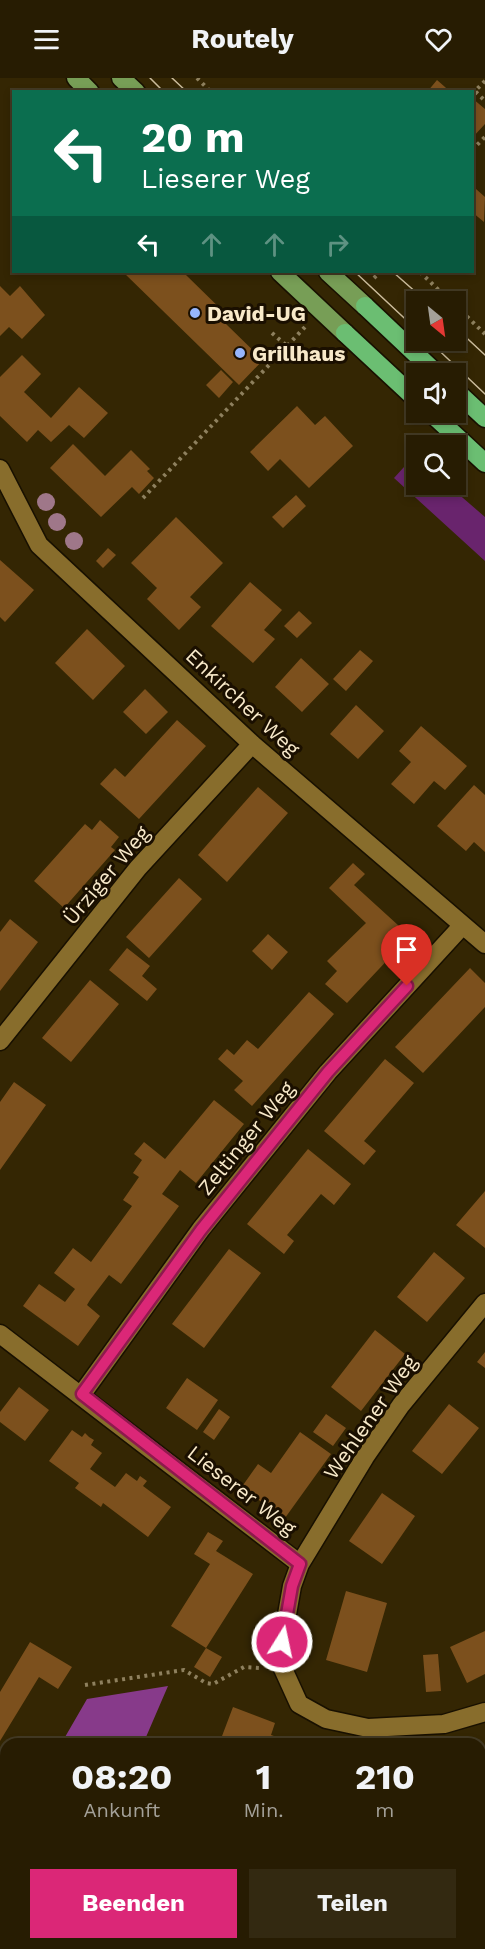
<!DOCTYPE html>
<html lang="de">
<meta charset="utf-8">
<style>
:root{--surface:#271c02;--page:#332911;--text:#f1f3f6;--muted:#a4a199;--line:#433a24;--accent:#db2777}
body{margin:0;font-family:"Work Sans",sans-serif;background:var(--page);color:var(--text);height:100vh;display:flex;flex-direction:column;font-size:22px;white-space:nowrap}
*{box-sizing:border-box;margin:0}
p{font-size:20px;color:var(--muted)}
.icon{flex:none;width:33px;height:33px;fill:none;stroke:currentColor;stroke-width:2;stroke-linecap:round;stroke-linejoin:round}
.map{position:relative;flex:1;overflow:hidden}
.details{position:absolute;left:0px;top:1660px;width:486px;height:212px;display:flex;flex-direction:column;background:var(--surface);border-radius:18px 18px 0 0;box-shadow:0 3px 9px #0003,0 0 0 2px var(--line)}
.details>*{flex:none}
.hud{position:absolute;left:12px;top:12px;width:462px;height:183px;border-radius:0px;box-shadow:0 3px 9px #0003,0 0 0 2px var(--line);background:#0b6e4f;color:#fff;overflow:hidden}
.needle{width:39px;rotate:151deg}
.tools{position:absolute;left:406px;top:213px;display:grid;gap:12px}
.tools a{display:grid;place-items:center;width:60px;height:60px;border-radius:0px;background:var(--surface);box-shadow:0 3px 9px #0003,0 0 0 2px var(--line);font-size:30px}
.pin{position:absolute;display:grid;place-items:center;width:51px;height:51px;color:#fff;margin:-62px -26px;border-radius:50% 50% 50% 0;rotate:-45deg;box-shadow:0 0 6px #0007}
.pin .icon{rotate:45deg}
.me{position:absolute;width:66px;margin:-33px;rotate:10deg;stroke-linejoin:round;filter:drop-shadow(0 0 4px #0008)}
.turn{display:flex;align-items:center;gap:21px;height:126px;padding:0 30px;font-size:27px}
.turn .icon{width:78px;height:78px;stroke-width:2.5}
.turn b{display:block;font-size:42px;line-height:51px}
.lanes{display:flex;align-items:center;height:57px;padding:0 30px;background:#0003;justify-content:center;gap:30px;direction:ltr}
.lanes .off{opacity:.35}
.eta{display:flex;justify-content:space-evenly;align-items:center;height:102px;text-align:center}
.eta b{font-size:36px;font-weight:700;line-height:42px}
.button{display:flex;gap:12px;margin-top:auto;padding:12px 30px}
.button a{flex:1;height:69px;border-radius:0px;background:var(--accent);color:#fff;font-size:24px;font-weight:700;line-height:69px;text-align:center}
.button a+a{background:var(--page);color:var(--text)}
header{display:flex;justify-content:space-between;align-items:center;height:78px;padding:0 30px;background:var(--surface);font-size:27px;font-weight:700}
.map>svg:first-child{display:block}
.green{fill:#69246d}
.forest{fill:#873a8a}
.building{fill:#7c501d}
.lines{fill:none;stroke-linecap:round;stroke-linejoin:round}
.street-casing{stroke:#181000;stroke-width:21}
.primary-casing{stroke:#181000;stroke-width:21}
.highway-casing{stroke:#181000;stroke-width:21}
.path{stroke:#8e805e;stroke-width:4;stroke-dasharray:3 4.5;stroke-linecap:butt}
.street{stroke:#886d2c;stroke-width:18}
.primary{stroke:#779e56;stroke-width:18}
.highway{stroke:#6bbe72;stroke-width:18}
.tram{stroke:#ccbd9d;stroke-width:1.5}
.tree{fill:#9f7789}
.route-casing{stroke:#8e194d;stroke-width:15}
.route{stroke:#db2777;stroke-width:10}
.poi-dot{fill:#97b6fd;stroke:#1a0f00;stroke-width:2}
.labels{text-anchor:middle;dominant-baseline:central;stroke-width:6;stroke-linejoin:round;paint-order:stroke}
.poi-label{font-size:21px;font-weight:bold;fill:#f8e9c9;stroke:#1a0f00;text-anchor:start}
.street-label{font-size:21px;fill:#f8e9c9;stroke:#1a0f00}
</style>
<header><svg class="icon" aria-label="menu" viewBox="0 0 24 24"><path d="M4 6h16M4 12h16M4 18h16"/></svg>Routely<svg class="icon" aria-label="heart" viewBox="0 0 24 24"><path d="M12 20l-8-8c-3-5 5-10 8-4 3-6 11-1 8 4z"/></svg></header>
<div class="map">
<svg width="485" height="1871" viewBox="0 0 485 1871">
<rect width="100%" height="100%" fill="#342603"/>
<path class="green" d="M414,378L417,380V406L448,407L485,439V483L394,400Z"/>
<path class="forest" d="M168,1608L143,1666H61L87,1621Z
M0,1749L6,1753V1866H480V1778H485V1871H0Z"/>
<path class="building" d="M437,2L445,9L450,14H427Z
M472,20L485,31V46L472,60Z
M476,111L485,119L484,144L472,134V114Z
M123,194H190L186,197L231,241L226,246L263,282L239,307Z
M0,208L10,218L20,208L45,237L22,261L9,249L0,258Z
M22,277L41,296L24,314L51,340L79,309L108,335L84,360L69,347L51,364L38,352L27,364L0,338V299Z
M221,292L233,304L219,320L206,307Z
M297,328L315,347L325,338L353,368L309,410L280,381L268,393L250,374Z
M73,366L105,398L131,372L150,391L147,393L154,400L139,416L132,409L101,439L50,390Z
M296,417L306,428L283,450L272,439Z
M176,439L223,485L190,519L201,529L179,552L147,521L157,510L131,485Z
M108,470L116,477L103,490L96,483Z
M0,482L34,512L5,544L0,539Z
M250,504L282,532L264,552L275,561L253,585L211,548Z
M299,533L312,545L297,560L284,548Z
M87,551L125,588L93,622L55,585Z
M360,572L373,583L346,613L333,601Z
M301,580L329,606L302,634L275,609Z
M145,611L168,634L146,656L123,634Z
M356,627L384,653L358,681L330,656Z
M177,642L206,668L139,741L100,706L115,690L125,699Z
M421,648L467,688L445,712L434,703L414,726L391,706L411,684L399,673Z
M474,707L485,717V774L474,764L466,773L437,748Z
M258,709L288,735L227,804L198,777Z
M100,742L119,759L111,769L115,772L64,830L34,803L85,746L92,752Z
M353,785L365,796L354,807L410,858L347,925L325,906L337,893L327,883L366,845L329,810Z
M179,800L202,821L149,880L126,859Z
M10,841L38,864L0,913V854Z
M268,856L288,874L272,892L252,873Z
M127,870L150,888L142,898L157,911L147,923L109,892Z
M470,890L485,905V929L423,995L395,969Z
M90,902L119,926L71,984L42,960Z
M309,914L334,936L252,1028L234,1012L243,1003L218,981L227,971L234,977L247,962L258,971Z
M385,981L414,1005L364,1063L376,1073L364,1087L324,1053Z
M14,1004L46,1027L0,1092V1024Z
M214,1022L244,1046L196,1105L180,1092L162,1116L179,1128L121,1206L109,1197L90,1222L87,1227L100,1238L78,1268L23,1228L39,1206L65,1224L75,1211L54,1195L73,1170L91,1184L132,1128L123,1122L139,1099L133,1095L142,1082L134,1076L144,1064L165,1081Z
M308,1071L351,1106L334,1127L321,1116L287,1157L294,1163L284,1176L247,1146Z
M485,1113V1170L456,1147Z
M229,1171L261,1195L204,1270L172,1246Z
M434,1174L465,1200L427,1244L397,1219Z
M375,1252L405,1276L361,1333L331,1309Z
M485,1274V1290L477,1284Z
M187,1300L218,1322L197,1352L166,1330Z
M19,1309L49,1332L25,1363L0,1344V1334Z
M449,1326L479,1350L442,1396L412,1373Z
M219,1331L230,1339L214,1362L203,1354Z
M326,1336L346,1350L333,1368L313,1354Z
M72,1352L82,1359L85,1355L89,1359L94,1362L91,1367L102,1375L90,1391L115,1409L126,1395L137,1403L140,1398L147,1403L143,1408L171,1429L148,1459L103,1425L101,1429L75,1410L79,1405L49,1383Z
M300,1354L331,1376L285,1440L241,1410L258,1386L271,1395Z
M382,1415L415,1438L382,1486L349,1463Z
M208,1454L223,1463L216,1473L253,1496L206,1570L171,1548L210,1486L194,1476Z
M346,1513L387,1525L367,1594L326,1582Z
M485,1553V1596L467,1605L450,1569Z
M30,1564L72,1589L58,1611L39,1599L0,1663V1614Z
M206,1570L222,1579L210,1599L194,1589Z
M438,1576L441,1613L426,1614L423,1577Z
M233,1629L275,1645L271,1657L297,1666H219Z
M485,1680V1698L480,1702V1681L481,1683Z"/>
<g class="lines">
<g class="street-casing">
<path id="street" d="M0,391L39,467L252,666L485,866
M0,963L138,790L252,666
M0,1256L300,1486L292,1508L279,1582L299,1626L326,1641L368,1650L444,1646L485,1634
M82,1316L201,1151L328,994L462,848
M300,1486L365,1379L401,1327L485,1225
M0,1729L6,1733"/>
</g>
<g class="primary-casing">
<path id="primary" d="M76,0L90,14
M121,0L136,14
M280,194L345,255
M328,194L365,228"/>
</g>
<g class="highway-casing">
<path id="highway" d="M365,228L437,296
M345,255L417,322
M456,313L485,340
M430,334L485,385"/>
</g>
<path class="path" d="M197,0L211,14
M485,3L475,13L485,23
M472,72L485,59
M420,194L451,224
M374,200L380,194
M456,228L485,256
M272,255L287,268
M143,420L305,249
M85,1607L184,1592L206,1605L213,1606L244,1589L260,1590
M480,1813L485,1812
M28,1871L29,1866"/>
<use href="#street" class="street"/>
<use href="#primary" class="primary"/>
<use href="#highway" class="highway"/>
<path class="tram" d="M150,0L164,14
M172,0L187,14
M355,194L417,252
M393,194L427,224
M456,250L485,277
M428,262L485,316"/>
</g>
<g class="tree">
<circle cx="46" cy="424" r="9"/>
<circle cx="57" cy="444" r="9"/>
<circle cx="74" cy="463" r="9"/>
</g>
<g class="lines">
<g class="route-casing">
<path id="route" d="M282,1564L292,1508L300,1486L82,1316L201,1152L328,994L407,908"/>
</g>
<use href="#route" class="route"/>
</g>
<g class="poi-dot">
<circle cx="195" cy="235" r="6"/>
<circle cx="240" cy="275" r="6"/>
</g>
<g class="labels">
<g class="poi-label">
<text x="207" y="235">David-UG</text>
<text x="252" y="275">Grillhaus</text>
</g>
<g class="street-label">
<text transform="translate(243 624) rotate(43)">Enkircher Weg</text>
<text transform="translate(106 797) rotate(-50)">Ürziger Weg</text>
<text transform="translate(246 1060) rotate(-51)">Zeltinger Weg</text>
<text transform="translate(370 1339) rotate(-55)">Wehlener Weg</text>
<text transform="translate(242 1412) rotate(38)">Lieserer Weg</text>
</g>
</g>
</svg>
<div class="tools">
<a><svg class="needle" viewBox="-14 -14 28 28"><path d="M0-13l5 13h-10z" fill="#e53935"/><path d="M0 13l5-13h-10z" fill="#a4a199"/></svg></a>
<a><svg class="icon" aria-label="sound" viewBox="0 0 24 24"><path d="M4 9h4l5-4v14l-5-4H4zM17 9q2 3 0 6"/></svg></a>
<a><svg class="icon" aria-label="search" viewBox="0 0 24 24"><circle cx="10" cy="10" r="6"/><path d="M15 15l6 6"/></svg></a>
</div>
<div class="pin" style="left:407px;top:908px;background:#d93025"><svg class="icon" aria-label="arrive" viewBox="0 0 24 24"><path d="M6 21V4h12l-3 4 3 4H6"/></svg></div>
<svg class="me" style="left:282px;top:1564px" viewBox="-20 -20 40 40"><circle r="17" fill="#db2777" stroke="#fff" stroke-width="3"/><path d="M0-11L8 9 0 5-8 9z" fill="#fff"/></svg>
<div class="hud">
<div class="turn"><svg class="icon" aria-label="left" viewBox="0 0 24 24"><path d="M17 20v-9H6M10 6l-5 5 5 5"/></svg><div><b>20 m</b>Lieserer Weg</div></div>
<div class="lanes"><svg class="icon" aria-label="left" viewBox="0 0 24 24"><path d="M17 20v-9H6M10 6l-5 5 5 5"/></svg><svg class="icon off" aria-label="ahead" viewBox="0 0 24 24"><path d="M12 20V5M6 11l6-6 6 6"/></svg><svg class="icon off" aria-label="ahead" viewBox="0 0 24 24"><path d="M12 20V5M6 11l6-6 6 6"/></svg><svg class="icon off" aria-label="right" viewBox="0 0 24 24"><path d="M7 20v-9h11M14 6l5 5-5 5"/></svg></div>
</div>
<section class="details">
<div class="eta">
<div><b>08:20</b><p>Ankunft</p></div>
<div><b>1</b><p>Min.</p></div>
<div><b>210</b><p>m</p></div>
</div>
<div class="button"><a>Beenden</a><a>Teilen</a></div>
</section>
</div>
